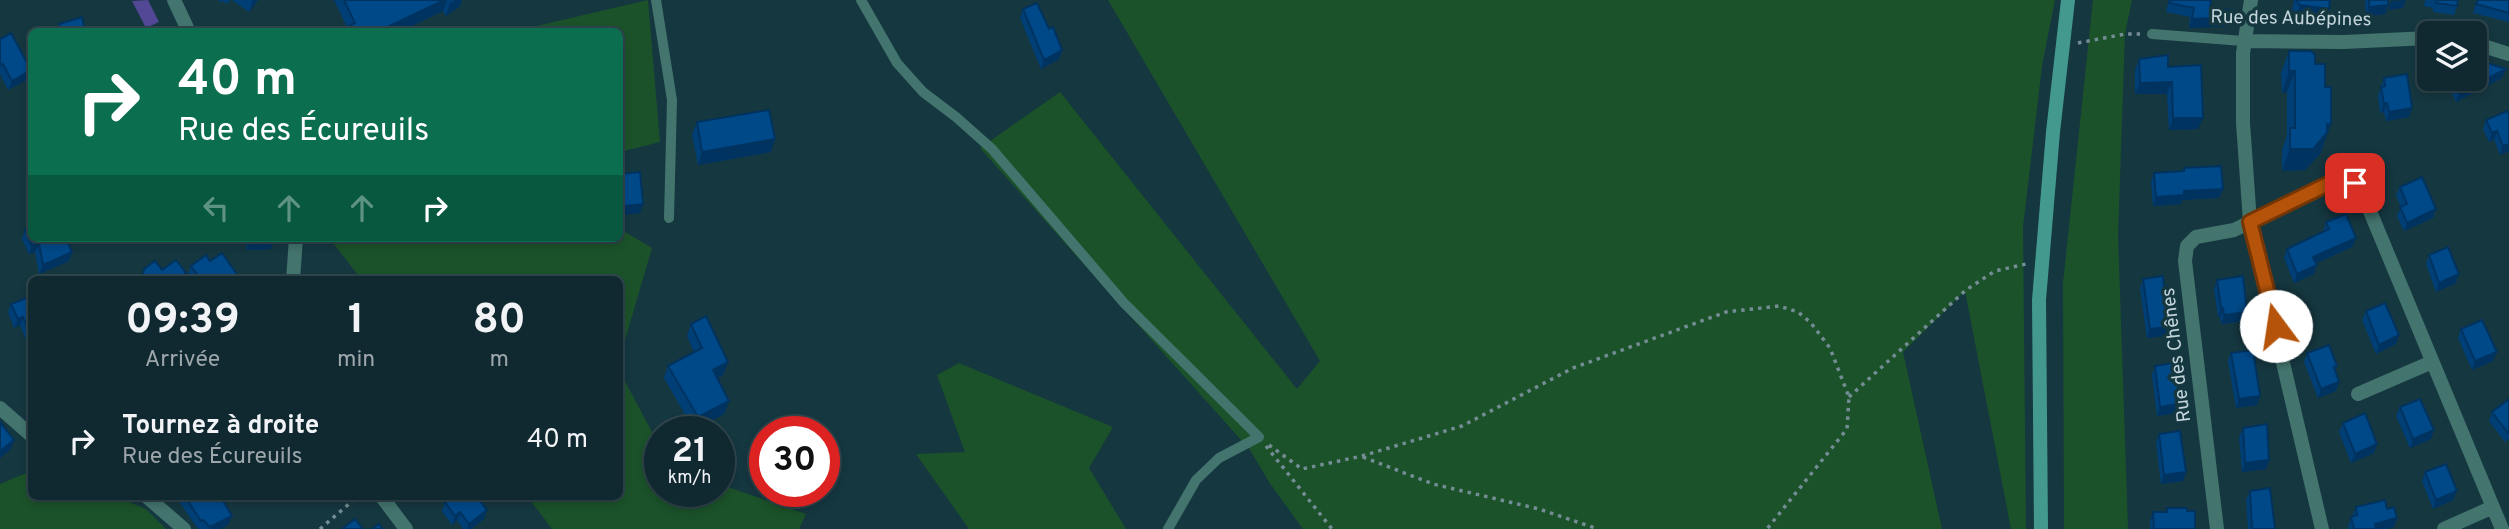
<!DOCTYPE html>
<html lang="fr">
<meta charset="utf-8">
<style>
:root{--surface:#102930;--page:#193138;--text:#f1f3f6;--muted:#9ca6ab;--line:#30454c}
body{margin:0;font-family:Overpass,sans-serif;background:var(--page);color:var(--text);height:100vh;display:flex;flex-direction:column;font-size:26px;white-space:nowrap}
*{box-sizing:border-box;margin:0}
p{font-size:23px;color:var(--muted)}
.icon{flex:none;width:38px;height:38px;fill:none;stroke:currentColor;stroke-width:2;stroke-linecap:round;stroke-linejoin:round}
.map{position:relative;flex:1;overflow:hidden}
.panel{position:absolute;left:28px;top:276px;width:595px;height:224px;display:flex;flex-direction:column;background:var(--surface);border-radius:10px;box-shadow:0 4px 10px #0003,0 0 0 2px var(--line)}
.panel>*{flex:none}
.hud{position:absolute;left:28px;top:28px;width:595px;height:214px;border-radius:10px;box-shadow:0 4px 10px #0003,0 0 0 2px var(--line);background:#0b6e4f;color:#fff;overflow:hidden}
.buttons{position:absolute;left:2417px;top:21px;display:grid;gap:14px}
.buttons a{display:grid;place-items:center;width:70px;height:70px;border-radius:10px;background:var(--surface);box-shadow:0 4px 10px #0003,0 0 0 2px var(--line);font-size:35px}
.speed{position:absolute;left:644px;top:416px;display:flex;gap:14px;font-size:35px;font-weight:700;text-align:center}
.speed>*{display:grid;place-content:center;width:91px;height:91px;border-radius:50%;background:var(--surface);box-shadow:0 4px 10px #0003,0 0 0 2px var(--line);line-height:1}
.speed small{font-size:18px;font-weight:400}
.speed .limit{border:10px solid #d22;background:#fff;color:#111}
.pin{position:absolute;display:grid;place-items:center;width:60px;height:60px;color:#fff;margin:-30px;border-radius:14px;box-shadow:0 4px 10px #0006}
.me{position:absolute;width:77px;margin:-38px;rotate:346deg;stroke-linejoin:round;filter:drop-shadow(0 0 5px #0008)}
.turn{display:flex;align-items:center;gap:24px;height:147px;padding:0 35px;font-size:32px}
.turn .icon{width:91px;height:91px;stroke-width:2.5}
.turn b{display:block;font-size:49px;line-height:60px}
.lanes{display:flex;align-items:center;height:66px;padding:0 35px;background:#0003;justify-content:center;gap:35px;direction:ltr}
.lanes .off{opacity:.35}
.eta{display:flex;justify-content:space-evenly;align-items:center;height:119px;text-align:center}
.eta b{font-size:42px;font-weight:700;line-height:49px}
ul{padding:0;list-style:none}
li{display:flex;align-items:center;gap:21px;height:91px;padding:0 35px}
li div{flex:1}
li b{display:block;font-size:26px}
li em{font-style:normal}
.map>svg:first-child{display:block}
.green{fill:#1b522a}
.water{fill:#524896}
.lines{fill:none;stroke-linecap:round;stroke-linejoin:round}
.path{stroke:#748d94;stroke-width:3.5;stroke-dasharray:3.5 5;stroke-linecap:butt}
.lane{stroke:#43746d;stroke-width:10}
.street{stroke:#43746d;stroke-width:14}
.secondary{stroke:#44998e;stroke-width:14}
.wall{fill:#003f76}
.shaded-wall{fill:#003360}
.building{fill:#004989;stroke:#003360;stroke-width:2}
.route-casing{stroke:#753606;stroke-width:18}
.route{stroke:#b45309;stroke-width:12}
.labels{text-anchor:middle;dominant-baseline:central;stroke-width:7;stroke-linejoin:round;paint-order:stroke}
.street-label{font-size:19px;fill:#c3d5da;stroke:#153740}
</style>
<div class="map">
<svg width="2509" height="529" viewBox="0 0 2509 529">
<rect width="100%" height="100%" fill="#153740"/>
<path class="green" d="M648,0L660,142L620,152V32L515,31Z
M1108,0H2055L2042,66L2023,227L2026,529H2011L1965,291L1903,352L1942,529H1303L1269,482L1250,450L980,148L1060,92L1297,389L1320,361Z
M2093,0H2132L2125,34L2118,235L2128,529H2064L2063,283Z
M620,229L652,248L620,357V280H362L329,238H620Z
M959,363L1113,427L1089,468L1126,529H969L916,454L965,452L937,375Z
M620,372L660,447V492H719V484L806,514L799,529H552L528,497H620Z
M31,471L32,497H117L146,509L166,529H0V484Z"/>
<path class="water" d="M148,0L159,22L146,28L132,1Z"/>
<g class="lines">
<path class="path" d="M2078,43L2125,34H2140
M1849,397L1966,290L1995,271L2026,264
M1269,445L1302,469L1362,456L1462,426L1573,368L1726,312L1779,306L1798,312L1811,323L1830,348L1849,397L1847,429L1767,529
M1266,446L1332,529
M1363,457L1433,484L1539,509L1598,529
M320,529L357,497"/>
<path class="lane" d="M656,0L672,100L669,218
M861,0L897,63L923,92L956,117L992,149L1124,303L1259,437L1219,458L1196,480L1168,529
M2152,34L2243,41"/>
<path class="street" d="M174,0L189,32
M2251,0L2243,53V123L2250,222L2322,529
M2243,41L2344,42L2429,38
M2474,43L2509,54
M293,280L296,238
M2358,394L2432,362
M0,408L32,436
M147,497L184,529
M382,497L406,529
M2217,529L2185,261L2187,246L2196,237L2234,230L2332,182C2346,178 2353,180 2362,192L2502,529
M2444,529L2493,507"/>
<path class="secondary" d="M2041,529L2039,300L2053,132L2068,0"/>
</g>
<path class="wall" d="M219,0H230L227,4L222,1L220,3Z
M232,0H258L249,12Z
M334,0H462L460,6L446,16L443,11L399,32H345L347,27Z
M2169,0H2211L2210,7L2231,26L2189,28L2190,17L2166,12Z
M2294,0H2330L2326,18L2297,14L2292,10Z
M2365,0H2388V5L2385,14L2366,16Z
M2425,0H2458L2457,6L2454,15L2433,12V8L2424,6Z
M2477,0H2509V22L2473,13Z
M1023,9L1049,29L1062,50L1059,59L1041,69L1020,18Z
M0,39L28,79L8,90L0,74Z
M2289,51L2315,64L2325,87L2331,124L2320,154L2305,170L2282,171V150L2287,135V92L2282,93L2281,73Z
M2139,59L2168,67L2198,129L2169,130L2167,94H2135V70Z
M2476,66L2502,78L2456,102L2446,81V79H2474Z
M2384,78L2412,108L2409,117L2386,121L2384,112L2380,113L2378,96Z
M2507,111L2509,151L2500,155L2494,139L2489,142L2483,129L2486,120Z
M697,122L771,152L698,165L692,135Z
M2184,168L2223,189L2219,198L2182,200L2181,204L2153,206L2151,182L2154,173L2183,171Z
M621,174L640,213L621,215L620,179Z
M2400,187L2436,209L2433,218L2404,231L2397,216L2401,207L2396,195Z
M2326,222L2356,238L2352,247L2316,263L2314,274L2294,283L2284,258L2287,249L2323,232Z
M25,230L72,252L69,261L39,274L35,252L29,254L22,239Z
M247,238H274L271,249L246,250Z
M2429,255L2456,283L2436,292L2426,264Z
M210,261L236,280H192L188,274L191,266Z
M2143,279L2164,287L2168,328L2164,336L2147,338L2140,288Z
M2217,280L2244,321L2221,324L2220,317H2218L2214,289Z
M32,296V344L28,345L20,325L14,328L8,312L11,304Z
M2366,311L2396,344L2376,354L2362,320Z
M691,324L728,362L723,375L717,378L729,401L724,414L694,430L664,378L668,366L694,352L687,336Z
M2461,329L2493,361L2472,370L2458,338Z
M2231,353L2260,396L2257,405L2236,408L2228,361Z
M2307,353L2337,366L2335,371L2339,382L2336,391L2318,398L2304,362Z
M2155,366L2176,413L2157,416L2152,375Z
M2509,399V439L2505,442L2489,421L2492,412Z
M2400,407L2431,439L2410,448L2396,416Z
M2343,423L2374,453L2351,463L2339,432Z
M2243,428L2269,460L2266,469L2242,472L2239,437Z
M2159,434L2186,472L2183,481L2161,484L2156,443Z
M2425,472L2453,500L2433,509L2422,481Z
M2250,491L2275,529H2248L2246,500Z
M176,497H221L228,525L221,529H198Z
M445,502L484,519L471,529H463L457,520L452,525L442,511Z
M2356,507L2387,509L2397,518L2394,527L2387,529H2349L2348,526Z
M2167,508L2187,511L2195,529H2150V521L2153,512H2166Z"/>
<path class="shaded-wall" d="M253,0H258L249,12Z
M444,0H447L443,11L399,32H377Z
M455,0H462L460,6L446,16L450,3Z
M2406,0L2403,8L2388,10L2391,1Z
M2300,5L2329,9L2326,18L2297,14Z
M2388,5L2385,14L2366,16L2369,7Z
M2235,17L2231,26L2189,28L2192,19Z
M1062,50L1059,59L1041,69L1044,60Z
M2506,69L2502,78L2456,102L2459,93Z
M31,70L28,79L8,90L12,81Z
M2289,71H2295L2287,92L2282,93Z
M2172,82L2167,94H2135L2140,83Z
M2387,103L2384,112L2380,113L2384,104Z
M2412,108L2409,117L2386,121L2389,112Z
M2173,118H2203L2198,129L2169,130Z
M2327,124H2331L2320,154L2305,170L2282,171L2290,149Z
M2497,131L2494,139L2489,142L2492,133Z
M775,139L771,152L698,165L702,152Z
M2509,144V151L2500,155L2503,146Z
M2223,189L2219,198L2182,200L2181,204L2153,206L2156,197L2184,191Z
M643,204L640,213L621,215L624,206Z
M2436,209L2433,218L2404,231L2407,223Z
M2356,238L2352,247L2310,266L2313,257Z
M274,241L271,249L246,250L249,242Z
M39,243L35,252L29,254L32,246Z
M72,252L69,261L39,274L43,265Z
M2317,265L2314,274L2294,283L2297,274Z
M186,273L183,280H176Z
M2459,274L2456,283L2436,292L2439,283Z
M2221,308H2223L2220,317H2218Z
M2247,312L2244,321L2221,324L2224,315Z
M23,317L20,325L14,328L18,319Z
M2167,319H2172L2164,336L2147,338L2150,329Z
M2399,335L2396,344L2376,354L2379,345Z
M31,337L32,344L28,345Z
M2497,352L2493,361L2472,370L2475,361Z
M728,362L723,375L708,383L713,370Z
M2339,382L2336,391L2318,398L2321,389Z
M2260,396L2257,405L2236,408L2239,399Z
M729,401L724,414L694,430L698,417Z
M2179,404L2176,413L2157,416L2160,407Z
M2434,430L2431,439L2410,448L2413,439Z
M14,440L11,449L0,458V451Z
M2377,444L2374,453L2351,463L2355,454Z
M2269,460L2266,469L2242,472L2245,463Z
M2186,472L2183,481L2161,484L2164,475Z
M2457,491L2453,500L2433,509L2436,500Z
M487,510L484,519L471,529H467L469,524Z
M460,512L457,520L452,525L455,516Z
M232,516L228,525L221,529H210V527Z
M2397,518L2394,527L2387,529H2373L2375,524Z"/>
<path class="building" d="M344,0H444L377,32H349L347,27L355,23Z
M2170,0H2211L2210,7L2235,11V17L2192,19L2194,8L2169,3Z
M2296,0H2330L2329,9L2300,5Z
M2369,0H2388V5L2369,7Z
M2437,0H2458L2457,6L2436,3Z
M2478,0H2509V13L2476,4Z
M1037,3L1049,29L1053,27L1062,50L1044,60L1023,9Z
M82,17L85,32H61L59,24Z
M11,33L31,70L12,81L3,64L0,65V39Z
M2289,51H2311L2315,55V64H2325V87H2331V124H2327V133L2313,149H2290V128H2295V71H2289Z
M2168,55V67L2201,65L2203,118H2173L2172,82L2140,83L2139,59Z
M2484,62L2506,69L2459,93L2452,79H2474V63L2476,66Z
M2407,74L2412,108L2389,112L2387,103L2384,104L2381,87L2385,86L2384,78Z
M769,110L775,139L702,152L697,122Z
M2507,111L2509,115V144L2503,146L2497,131L2492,133L2486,120Z
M2221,166L2223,189L2184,191V195L2156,197L2154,173L2184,171V168Z
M640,172L643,204L624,206L621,174Z
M2422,177L2436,209L2407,223L2400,207L2407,204L2400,187Z
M2346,214L2356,238L2313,257L2317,265L2297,274L2287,249L2329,229L2326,222Z
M32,227V238H66L72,252L43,265L39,243L32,246L25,230Z
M249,238H274V241L249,242Z
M2448,247L2459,274L2439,283L2429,255Z
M222,253L238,276L231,280H209L206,277L201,280L191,266L206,255L210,261Z
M176,260L186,273L176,280H142L144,269L155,261L162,270Z
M2163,276L2164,287L2167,286L2172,319H2167L2168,327L2150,329L2143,279Z
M2243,276L2247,312L2224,315L2223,308H2221L2217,280Z
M32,296V337H31L23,317L18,319L11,304Z
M2385,303L2399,335L2379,345L2366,311Z
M706,316L728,362L713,370L729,401L698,417L668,366L702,348L691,324Z
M2482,320L2497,352L2475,361L2461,329Z
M2329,345L2337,366L2334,367L2339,382L2321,389L2307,353Z
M2253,350L2260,396L2239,399L2231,353Z
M2173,363L2175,379L2178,378L2179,404L2160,407L2155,366Z
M2420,399L2434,430L2413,439L2400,407Z
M2509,399V433H2508L2492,412Z
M2365,413L2377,444L2355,454L2343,423Z
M0,422L14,440L0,451Z
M2267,424L2269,460L2245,463L2243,428Z
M2180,431L2186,472L2164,475L2159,434Z
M2446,464L2457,491L2436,500L2425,472Z
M2270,488L2275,529H2252L2250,491Z
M185,497H221L232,516L210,527L203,520L201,521Z
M452,497H477L487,510L469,524L460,512L455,516L445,502Z
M2385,500L2387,509L2394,507L2397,518L2375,524L2376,529H2354L2351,517L2357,515L2356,507Z
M2167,508H2187V511H2195V529H2154L2153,512H2167Z
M355,519L363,529H342Z
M379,524L382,529H372Z"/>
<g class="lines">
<g class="route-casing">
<path id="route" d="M2276,326L2250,222L2332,182L2343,179L2355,183"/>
</g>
<use href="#route" class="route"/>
</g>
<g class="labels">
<g class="street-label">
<text transform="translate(2291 19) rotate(1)">Rue des Aubépines</text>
<text transform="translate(2177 355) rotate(-97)">Rue des Chênes</text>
</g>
</g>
</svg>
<div class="buttons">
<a><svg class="icon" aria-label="layers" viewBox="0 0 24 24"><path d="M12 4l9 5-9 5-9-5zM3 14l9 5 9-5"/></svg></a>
</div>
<div class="speed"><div>21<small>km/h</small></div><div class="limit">30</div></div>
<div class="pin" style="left:2355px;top:183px;background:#d93025"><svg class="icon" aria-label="arrive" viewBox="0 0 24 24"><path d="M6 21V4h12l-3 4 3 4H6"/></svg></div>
<svg class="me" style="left:2276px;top:326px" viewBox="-20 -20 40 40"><circle r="19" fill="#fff"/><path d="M0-13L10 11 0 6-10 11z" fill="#b45309"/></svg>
<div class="hud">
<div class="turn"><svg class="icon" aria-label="right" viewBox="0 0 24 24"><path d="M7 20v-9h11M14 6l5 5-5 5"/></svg><div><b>40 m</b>Rue des Écureuils</div></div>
<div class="lanes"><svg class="icon off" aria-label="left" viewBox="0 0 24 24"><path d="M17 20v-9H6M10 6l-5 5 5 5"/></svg><svg class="icon off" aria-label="ahead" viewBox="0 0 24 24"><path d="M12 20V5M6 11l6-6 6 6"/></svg><svg class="icon off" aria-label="ahead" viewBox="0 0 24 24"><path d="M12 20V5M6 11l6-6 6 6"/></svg><svg class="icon" aria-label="right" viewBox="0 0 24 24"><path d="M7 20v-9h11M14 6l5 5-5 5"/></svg></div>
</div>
<section class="panel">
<div class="eta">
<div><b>09:39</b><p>Arrivée</p></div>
<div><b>1</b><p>min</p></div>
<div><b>80</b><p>m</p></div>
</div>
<ul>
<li><svg class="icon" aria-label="right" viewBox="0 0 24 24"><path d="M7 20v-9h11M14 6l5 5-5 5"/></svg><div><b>Tournez à droite</b><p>Rue des Écureuils</p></div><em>40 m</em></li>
</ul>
</section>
</div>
